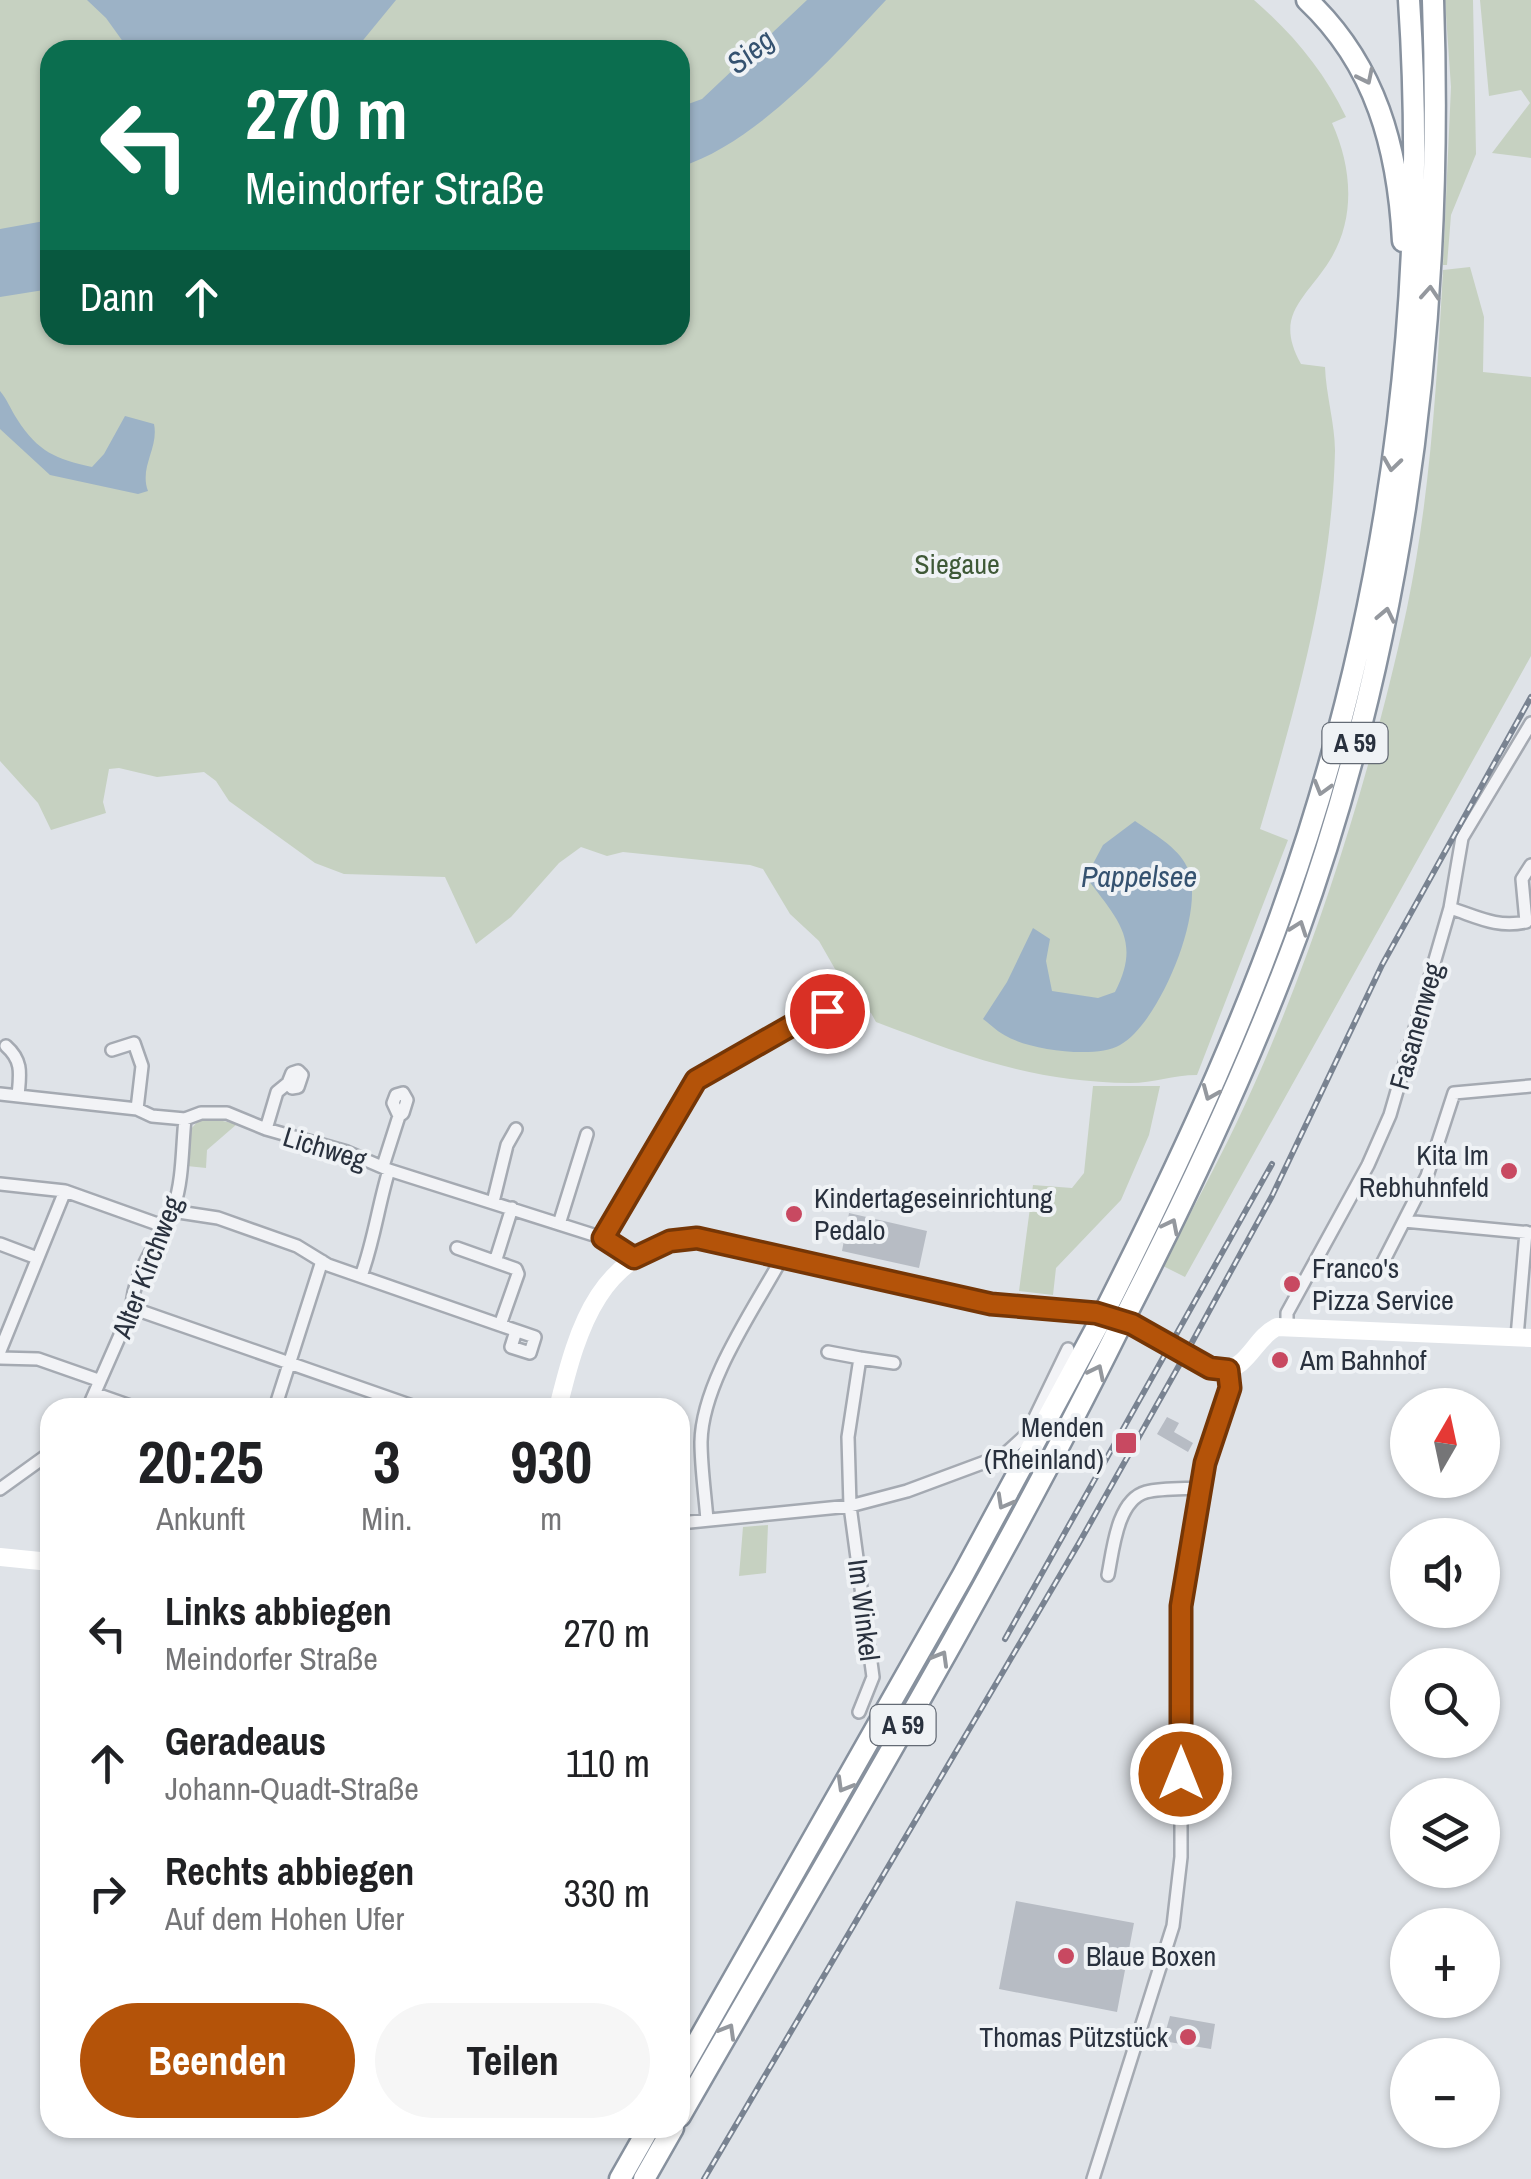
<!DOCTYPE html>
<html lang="de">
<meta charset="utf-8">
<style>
:root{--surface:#fff;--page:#f6f6f6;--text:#202124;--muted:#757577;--accent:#b45309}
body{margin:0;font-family:"Archivo Narrow",sans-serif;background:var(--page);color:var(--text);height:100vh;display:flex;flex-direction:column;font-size:38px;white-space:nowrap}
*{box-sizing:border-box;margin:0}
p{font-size:32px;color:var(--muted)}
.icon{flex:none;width:55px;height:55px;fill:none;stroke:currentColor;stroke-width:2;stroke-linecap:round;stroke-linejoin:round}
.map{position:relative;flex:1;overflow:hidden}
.details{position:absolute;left:40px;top:1398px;width:650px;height:740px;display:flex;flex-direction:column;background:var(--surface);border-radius:30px;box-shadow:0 2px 8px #0004}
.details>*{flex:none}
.banner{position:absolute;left:40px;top:40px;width:650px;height:305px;border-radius:30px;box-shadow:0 2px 8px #0004;background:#0b6e4f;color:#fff;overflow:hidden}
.needle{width:65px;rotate:9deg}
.tools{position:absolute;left:1390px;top:1388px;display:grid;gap:20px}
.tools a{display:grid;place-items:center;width:110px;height:110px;border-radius:50%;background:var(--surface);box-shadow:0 2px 8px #0004;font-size:50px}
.pin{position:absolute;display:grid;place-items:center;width:85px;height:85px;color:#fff;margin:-42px;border:5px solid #fff;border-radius:50%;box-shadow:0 2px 10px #0007}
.me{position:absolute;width:110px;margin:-55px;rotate:0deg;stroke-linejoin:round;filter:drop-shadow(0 0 8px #0008)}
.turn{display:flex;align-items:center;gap:35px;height:210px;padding:0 40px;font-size:45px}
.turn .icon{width:130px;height:130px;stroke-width:2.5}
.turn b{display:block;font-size:70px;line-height:85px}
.then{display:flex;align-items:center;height:95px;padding:0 40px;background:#0003;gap:20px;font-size:38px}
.eta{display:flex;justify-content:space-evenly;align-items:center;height:170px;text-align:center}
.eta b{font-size:60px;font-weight:700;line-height:70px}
.primary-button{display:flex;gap:20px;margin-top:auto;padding:20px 40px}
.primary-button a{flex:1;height:115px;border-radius:60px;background:var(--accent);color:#fff;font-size:40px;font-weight:700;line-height:115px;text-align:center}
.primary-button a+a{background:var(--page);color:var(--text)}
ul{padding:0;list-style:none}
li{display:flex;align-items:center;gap:30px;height:130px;padding:0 40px}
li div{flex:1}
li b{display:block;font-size:38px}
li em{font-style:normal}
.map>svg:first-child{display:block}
.green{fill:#c6d1c1;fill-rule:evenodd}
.water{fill:#9cb2c6}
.building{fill:#b7bcc4}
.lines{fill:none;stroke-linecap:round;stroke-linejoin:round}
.street-casing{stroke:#a5aab2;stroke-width:16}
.highway-casing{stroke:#87919e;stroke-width:25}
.street{stroke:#f2f3f6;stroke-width:11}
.secondary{stroke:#fff;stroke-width:18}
.highway{stroke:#fff;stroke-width:20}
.rail-casing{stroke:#798391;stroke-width:6}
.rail{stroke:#eff2f5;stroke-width:2.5;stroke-dasharray:8;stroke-linecap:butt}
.highway-bridge-casing{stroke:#87919e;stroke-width:25;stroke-linecap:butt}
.highway-bridge{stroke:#fff;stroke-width:20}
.oneway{stroke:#94989e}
.route-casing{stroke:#753606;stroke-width:25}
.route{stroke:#b45309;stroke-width:18}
.poi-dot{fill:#c84961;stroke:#eff2f5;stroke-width:4}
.labels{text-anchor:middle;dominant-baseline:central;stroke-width:8;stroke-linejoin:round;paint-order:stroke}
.shield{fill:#eff2f5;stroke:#646b75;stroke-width:2.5}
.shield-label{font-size:25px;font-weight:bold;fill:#29313e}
.park-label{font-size:28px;fill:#3f5937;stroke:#eff2f5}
.street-label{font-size:28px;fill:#29313e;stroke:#eff2f5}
.poi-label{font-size:28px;fill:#29313e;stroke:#eff2f5;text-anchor:start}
.water-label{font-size:30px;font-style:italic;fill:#355270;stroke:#eff2f5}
</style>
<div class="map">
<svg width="1531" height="2179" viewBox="0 0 1531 2179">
<rect width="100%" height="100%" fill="#dfe3e8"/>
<path class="green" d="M0,0H1254C1293,34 1324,71 1346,117L1332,123C1352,167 1356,218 1330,260C1306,299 1273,314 1301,364L1325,367C1326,395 1335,424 1335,451C1332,581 1296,706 1260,829L1288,840L1197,1075C1173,1075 1154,1083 1130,1083C1032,1082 966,1056 876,1022L871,1013L855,1004L819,941L790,914L763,869L750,865L623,852L607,856L581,847L559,863L511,917L476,944L445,877L344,874L315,863L229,801L216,781L204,772L157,777L119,768L109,769L103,802L106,813L51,830L38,803L0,761ZM50,50H680V335H50Z
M1445,0H1473L1476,154L1451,215L1447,265H1443L1451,87Z
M1480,0H1531V158L1492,153L1530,103L1521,90L1489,96Z
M1470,267L1484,317L1483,372L1531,377V656L1185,1277L1163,1266C1187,1219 1213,1172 1236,1124C1310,969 1371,776 1407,608C1430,497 1437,383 1443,270Z
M1093,1086H1160L1149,1135L1121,1200L1056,1268L1053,1295L1019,1291L1033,1185L1072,1188L1084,1173Z
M213,1119L237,1124L207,1150L206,1168L187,1166L191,1129L198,1121Z
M768,1525L766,1573L739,1576L743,1527Z"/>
<path class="water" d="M87,0H396L355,50H129L106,18Z
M807,0H886C832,58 756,143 680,167V107L702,99Z
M50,220V289L0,297V229Z
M0,391C7,399 11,410 17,419C38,452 56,459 92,467L104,454L125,416L154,424C159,448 139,467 148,491L138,494L50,475L0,429Z
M1135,821C1152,833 1178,847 1187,867C1208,908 1159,1024 1120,1045C1096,1059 1032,1050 1008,1037C999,1033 991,1025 983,1019L1007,982L1033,928L1050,939L1046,961L1052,991L1098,998L1115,992C1142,940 1117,919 1086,877L1103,845Z"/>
<path class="building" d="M849,1213L927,1231L919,1268L842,1251Z
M1167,1417L1179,1423L1174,1432L1193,1443L1188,1452L1157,1434Z
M1016,1901L1134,1923L1117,2012L999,1989Z
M1170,2016L1215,2024L1211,2049L1163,2041Z"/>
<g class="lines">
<g class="street-casing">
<path id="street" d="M1450,908C1478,917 1496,928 1526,922L1522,879L1531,865
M6,1046C23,1061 20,1074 18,1096
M112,1050L134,1043L142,1066L137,1109
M0,1094L137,1109L152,1116L185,1119L201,1113H227L266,1129L347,1152L389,1170L603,1238L635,1258
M266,1129L277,1092L288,1083L292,1088L298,1087L302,1075L298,1071L292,1073L288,1083
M383,1166L399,1116L403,1113L407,1100L403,1093L396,1095L393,1103L399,1116
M0,1184L65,1191
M493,1202L507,1145L516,1129
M172,1211L218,1218L297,1246L328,1265L500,1325L518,1274L516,1269L457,1248
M1404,1221L1531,1233
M559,1224L587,1134
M603,1238L696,1080L803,1019L851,1002
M0,1244L37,1258
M496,1259L512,1208
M1379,1270L1427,1176L1454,1093L1531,1086
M361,1276C374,1241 378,1206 389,1170
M132,1308L418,1408
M500,1325L535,1337L530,1353L511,1347L516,1331
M1287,1326V1313L1368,1165L1390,1115L1450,908L1462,838L1531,723
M1517,1337L1526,1232
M0,1351L65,1191L163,1226
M828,1352L860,1358L848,1437L850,1506L873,1677L859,1712
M0,1358L38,1359L98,1380
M860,1358L894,1363
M93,1398L99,1395L136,1408
M88,1408L132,1308C133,1270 161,1241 174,1206C183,1180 182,1147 185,1119
M275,1408L322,1261
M0,1489L50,1453
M707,1520C705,1494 701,1467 701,1442C702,1382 755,1308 783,1256
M680,1523L850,1506L907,1491L1004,1455L1027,1434L1068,1349
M1108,1575C1113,1550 1117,1500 1146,1492C1162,1488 1184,1489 1201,1488
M1093,2179L1173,1926L1181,1857V1605L1210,1442L1230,1388L1228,1371"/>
</g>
<g class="highway-casing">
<path id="highway" d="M1307,0C1376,65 1398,148 1403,241
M1107,1307C1184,1154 1256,999 1308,835C1394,565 1428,282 1409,0
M1127,1313C1190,1190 1249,1065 1297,935C1406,634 1444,318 1433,0
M680,2073L963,1575L1099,1323
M680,2116C829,1856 985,1598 1118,1330
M620,2179L649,2128
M644,2179L673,2128"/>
</g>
<use href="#street" class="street"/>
<path class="secondary" d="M558,1408C578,1326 600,1248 697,1238L991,1304L1096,1313L1132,1324L1220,1371C1249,1369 1254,1338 1277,1327L1531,1338
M0,1557L50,1562"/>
<use href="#highway" class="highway"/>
<g class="rail-casing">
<path id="rail" d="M1005,1639L1272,1164
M704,2179L1079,1543L1190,1346L1272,1196L1382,965L1531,697"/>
</g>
<use href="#rail" class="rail"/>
<g class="highway-bridge-casing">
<path id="highway-bridge" d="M1099,1323L1107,1307
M1118,1330L1127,1313"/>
</g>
<use href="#highway-bridge" class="highway-bridge"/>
</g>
<defs><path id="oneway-chevron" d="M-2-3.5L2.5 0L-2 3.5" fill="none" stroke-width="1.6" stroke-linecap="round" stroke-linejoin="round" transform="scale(2.5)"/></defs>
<g class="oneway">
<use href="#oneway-chevron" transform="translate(1366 77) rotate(64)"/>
<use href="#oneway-chevron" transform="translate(1430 293) rotate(-86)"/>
<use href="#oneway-chevron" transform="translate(1392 464) rotate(98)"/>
<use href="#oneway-chevron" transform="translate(1386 615) rotate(-78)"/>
<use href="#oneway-chevron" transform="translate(1322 788) rotate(106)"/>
<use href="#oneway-chevron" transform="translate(1299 928) rotate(-70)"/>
<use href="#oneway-chevron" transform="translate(1210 1093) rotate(113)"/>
<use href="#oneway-chevron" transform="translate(1171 1226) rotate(-63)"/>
<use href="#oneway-chevron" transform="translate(1097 1372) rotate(-64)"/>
<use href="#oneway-chevron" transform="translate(1004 1502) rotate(119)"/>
<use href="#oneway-chevron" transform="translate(941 1658) rotate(-60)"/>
<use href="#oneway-chevron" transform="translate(844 1785) rotate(120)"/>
<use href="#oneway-chevron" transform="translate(728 2031) rotate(-60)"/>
</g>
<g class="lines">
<g class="route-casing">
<path id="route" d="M827,1011L803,1019L696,1080L603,1238L634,1258L670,1241L697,1238L991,1304L1096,1313L1132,1324L1210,1368L1228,1370L1230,1388L1205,1463L1181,1606V1774"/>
</g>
<use href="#route" class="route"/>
</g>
<g class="poi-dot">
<circle cx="1509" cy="1171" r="10"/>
<circle cx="794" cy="1214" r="10"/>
<circle cx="1292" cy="1284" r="10"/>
<circle cx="1280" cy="1360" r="10"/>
<rect x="1114" y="1431" width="24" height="24" rx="5"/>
<circle cx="1066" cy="1956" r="10"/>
<circle cx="1188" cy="2037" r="10"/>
</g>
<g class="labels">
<g class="shield">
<rect x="1322.5" y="723" width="65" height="40" rx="8"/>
<rect x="870.5" y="1705" width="65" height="40" rx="8"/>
</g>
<g class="shield-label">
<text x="1355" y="743">A 59</text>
<text x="903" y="1725">A 59</text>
</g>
<g class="park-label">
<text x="957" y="564">Siegaue</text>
</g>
<g class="street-label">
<text transform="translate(1416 1026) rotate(-74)">Fasanenweg</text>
<text transform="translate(325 1148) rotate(17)">Lichweg</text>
<text transform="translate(147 1267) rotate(-69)">Alter Kirchweg</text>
<text transform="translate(864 1610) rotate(83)">Im Winkel</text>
</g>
<g class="poi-label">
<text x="1489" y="1155" text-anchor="end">Kita Im<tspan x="1489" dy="32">Rebhuhnfeld</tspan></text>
<text x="814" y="1198">Kindertageseinrichtung<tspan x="814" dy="32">Pedalo</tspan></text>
<text x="1312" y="1268">Franco's<tspan x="1312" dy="32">Pizza Service</tspan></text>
<text x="1300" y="1360">Am Bahnhof</text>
<text x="1104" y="1427" text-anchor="end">Menden<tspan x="1104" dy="32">(Rheinland)</tspan></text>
<text x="1086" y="1956">Blaue Boxen</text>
<text x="1168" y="2037" text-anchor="end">Thomas Pützstück</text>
</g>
<g class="water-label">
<text transform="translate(750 51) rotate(-39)">Sieg</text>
<text x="1139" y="876">Pappelsee</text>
</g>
</g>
</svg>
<div class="tools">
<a><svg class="needle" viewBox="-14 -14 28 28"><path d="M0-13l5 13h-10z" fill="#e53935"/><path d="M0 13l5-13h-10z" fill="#757577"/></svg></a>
<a><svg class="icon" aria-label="sound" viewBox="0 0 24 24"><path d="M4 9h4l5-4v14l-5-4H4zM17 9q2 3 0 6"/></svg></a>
<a><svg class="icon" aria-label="search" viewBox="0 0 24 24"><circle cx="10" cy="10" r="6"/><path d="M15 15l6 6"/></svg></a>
<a><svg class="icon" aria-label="layers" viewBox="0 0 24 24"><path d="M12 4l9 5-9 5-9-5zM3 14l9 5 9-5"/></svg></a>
<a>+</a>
<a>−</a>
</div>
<div class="pin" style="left:827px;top:1011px;background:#d93025"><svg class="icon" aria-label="arrive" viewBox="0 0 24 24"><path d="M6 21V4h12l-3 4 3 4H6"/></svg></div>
<svg class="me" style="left:1181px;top:1774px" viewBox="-20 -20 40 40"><circle r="17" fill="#b45309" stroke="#fff" stroke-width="3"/><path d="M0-11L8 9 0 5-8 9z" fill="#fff"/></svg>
<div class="banner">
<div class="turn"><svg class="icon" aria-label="left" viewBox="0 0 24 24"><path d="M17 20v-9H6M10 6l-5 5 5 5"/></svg><div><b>270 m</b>Meindorfer Straße</div></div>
<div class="then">Dann<svg class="icon" aria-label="ahead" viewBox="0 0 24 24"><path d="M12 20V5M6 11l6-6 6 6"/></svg></div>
</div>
<section class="details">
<div class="eta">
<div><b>20:25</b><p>Ankunft</p></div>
<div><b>3</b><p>Min.</p></div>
<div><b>930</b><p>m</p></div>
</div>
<ul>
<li><svg class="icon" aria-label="left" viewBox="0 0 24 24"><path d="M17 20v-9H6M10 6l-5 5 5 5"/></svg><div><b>Links abbiegen</b><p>Meindorfer Straße</p></div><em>270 m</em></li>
<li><svg class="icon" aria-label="ahead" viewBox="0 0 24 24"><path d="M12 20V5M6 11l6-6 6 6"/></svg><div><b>Geradeaus</b><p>Johann-Quadt-Straße</p></div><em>110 m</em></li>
<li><svg class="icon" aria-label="right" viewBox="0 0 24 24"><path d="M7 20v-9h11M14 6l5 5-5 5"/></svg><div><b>Rechts abbiegen</b><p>Auf dem Hohen Ufer</p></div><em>330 m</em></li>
</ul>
<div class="primary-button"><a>Beenden</a><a>Teilen</a></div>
</section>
</div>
